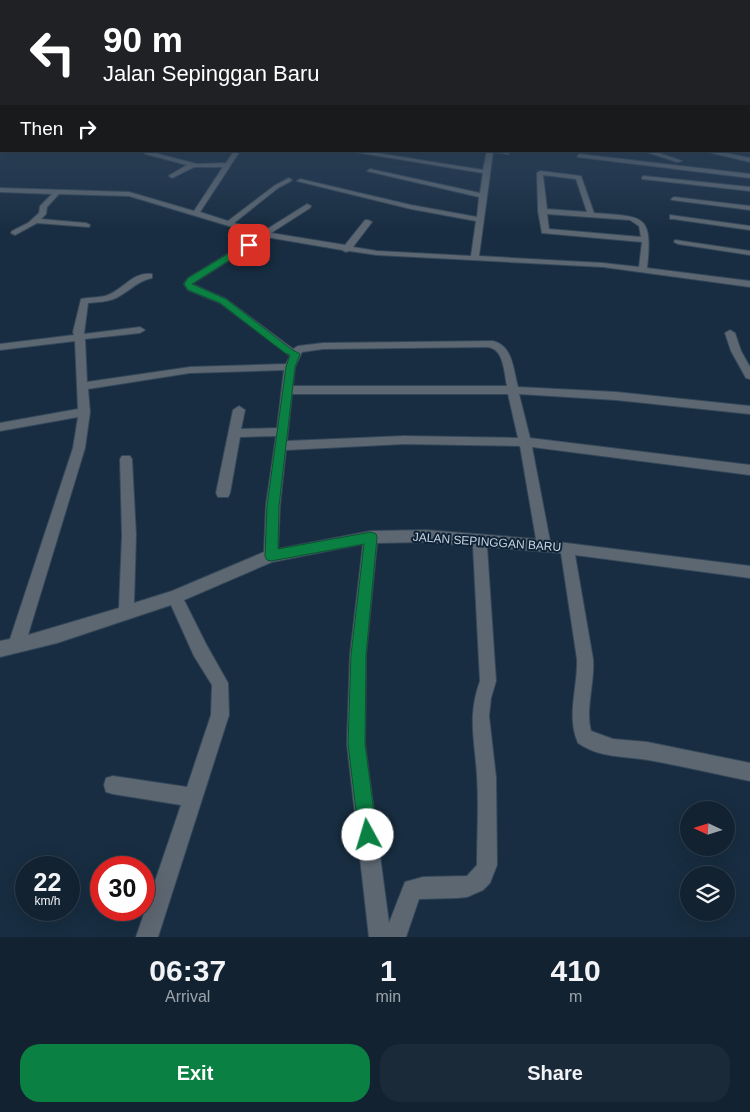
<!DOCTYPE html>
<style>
:root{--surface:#122231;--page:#1b2a39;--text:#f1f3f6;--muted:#9ca4ab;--line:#313f4d;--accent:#0b8043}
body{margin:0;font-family:Arial,sans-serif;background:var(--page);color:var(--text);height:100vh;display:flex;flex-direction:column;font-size:19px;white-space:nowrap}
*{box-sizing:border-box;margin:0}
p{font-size:16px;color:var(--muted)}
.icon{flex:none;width:28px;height:28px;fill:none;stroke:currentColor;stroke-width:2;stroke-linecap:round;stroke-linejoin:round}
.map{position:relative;height:937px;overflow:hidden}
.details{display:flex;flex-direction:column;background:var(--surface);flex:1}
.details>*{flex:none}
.banner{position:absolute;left:0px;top:0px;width:750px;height:152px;box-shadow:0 5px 20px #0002,0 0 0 1px var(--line);background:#202124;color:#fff;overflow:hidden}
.needle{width:32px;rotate:274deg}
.fabs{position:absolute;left:680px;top:801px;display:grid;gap:10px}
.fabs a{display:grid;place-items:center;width:55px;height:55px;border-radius:50%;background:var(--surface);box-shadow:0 5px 20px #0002,0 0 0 1px var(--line);font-size:25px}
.speed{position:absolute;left:15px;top:856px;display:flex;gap:10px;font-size:25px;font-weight:700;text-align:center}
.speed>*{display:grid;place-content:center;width:65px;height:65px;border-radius:50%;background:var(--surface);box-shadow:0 5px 20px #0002,0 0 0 1px var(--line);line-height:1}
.speed small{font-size:12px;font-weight:400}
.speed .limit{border:8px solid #d22;background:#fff;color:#111}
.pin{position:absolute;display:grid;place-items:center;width:42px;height:42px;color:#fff;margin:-21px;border-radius:10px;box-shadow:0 2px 8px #0006}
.me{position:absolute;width:55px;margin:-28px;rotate:354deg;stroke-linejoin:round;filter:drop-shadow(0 0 4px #0008)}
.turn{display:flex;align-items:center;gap:18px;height:105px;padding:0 20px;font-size:22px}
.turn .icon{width:65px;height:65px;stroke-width:2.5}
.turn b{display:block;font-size:35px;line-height:42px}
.then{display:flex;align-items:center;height:48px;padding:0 20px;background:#0003;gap:10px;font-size:19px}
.eta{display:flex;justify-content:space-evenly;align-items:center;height:85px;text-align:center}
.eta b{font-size:30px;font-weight:800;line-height:35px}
.primary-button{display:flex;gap:10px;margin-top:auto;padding:10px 20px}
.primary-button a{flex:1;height:58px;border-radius:20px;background:var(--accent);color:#fff;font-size:20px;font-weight:800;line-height:58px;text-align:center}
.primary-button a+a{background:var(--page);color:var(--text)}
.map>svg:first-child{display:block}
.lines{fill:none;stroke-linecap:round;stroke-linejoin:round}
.minor-casing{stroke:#34485b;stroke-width:2}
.minor{fill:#5d6771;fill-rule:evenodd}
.route{fill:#0b8043;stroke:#07532c}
.labels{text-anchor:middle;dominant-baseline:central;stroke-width:4;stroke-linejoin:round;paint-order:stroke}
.street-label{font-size:12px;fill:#c7d4e1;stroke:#0f2337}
</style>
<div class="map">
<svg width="750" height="937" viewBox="0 0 750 937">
<rect width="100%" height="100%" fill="#182d41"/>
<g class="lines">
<g class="minor-casing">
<path id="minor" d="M749,100H750V103H749Z
M749,109H750V113L749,112Z
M749,127H750V131H749Z
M0,128H1V132H0Z
M749,139H750V143H749Z
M147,151L197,164L226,163L234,151H240L200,212L228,221L274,186L289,178L292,180L291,181L278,188L234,223L264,231L307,204L311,206L310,208L271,233L345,245L365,220H368L372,222L353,247L377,251L471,256L476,221L411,209L297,181L300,179L411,205L477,217L479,197L367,171L370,169L480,193L483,173L348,151H364L483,170L487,151H507L509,154L493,152L479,256L603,263L639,267L642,242L542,233L538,211L537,173L540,171L581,176L594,213C644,217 653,213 647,268L750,281V287L603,267L377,255L349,251L346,252L342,250L266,237L192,284L226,299L293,349L298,346L323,343L493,341C513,346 513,369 518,387L616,392L750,406V414L616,400L519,394L530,438L750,465V475L532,447L550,541L750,566V578L575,555L593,659C595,683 585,709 591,731L613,739L647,742L750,763V781C716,774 682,766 648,760C624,756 599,758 578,743C566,716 578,688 577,659L561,553L487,547L496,681L491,698L489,716L496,777L497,865L490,883L483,890L467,897L457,898L419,899L406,937H369L347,744L350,655L363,544L272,562L184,600L206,644L228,683L229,715L158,937H136L181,805L113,794L106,792L104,785L106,778L113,776L187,787L211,715L212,685L194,656L171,605L57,643L0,657V641L10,639L73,448L78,417L0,431V423L78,409L75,341L0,350V344L74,335L73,332L81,299C89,297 97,298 105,296C123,291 132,271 152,274V278C137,281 130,291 116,298C108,302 98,302 88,303L84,334L140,327L145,330L140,333L85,339L87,382L190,367L286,364L290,356L220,303L188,290L184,284L188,278L259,235L129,196L59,194L47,207L46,214L41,219L86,223L90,225L89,227L37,223L15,235L11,233L12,231L28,223L39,213L40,206L52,194L0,192V188L129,192L194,211L223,167H194L172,178L169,176L170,175L187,165L145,154V152ZM543,175L576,179L587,212L547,209ZM547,214L630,220L639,226L641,237L549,229ZM487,347C504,348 504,372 507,386H293L295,367L302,352L323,349ZM284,370L277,428L241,429L245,410L239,406L233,410L216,493L218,497H228L230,493L240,437L276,436L266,505L264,552L172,591L134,603L136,535L132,459L130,456H122L120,459L122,535L119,608L28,635L85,448L90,412L88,389L190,373ZM292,394H508L518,438L404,436L287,441ZM404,444L520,446L536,539L426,530L371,531L278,549L280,505L286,450ZM426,542L473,546L480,681C467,717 475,740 477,776C479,805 477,836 477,865L467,876L423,877L405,882L389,923L365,744L366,655L377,543Z
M643,151H653L682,161L677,162Z
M703,151H716L750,158V162Z
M579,154L750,174V178L577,157Z
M644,176L750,187V191L642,179V177Z
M674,197L750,206V210L672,200L671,199Z
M670,215L750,226V230L673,219H670Z
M675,240L750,251V255L678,244L674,242Z
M730,330L735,333L741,351L750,367V379L746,378L731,351L725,333Z"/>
</g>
<use href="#minor" class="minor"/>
</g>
<linearGradient id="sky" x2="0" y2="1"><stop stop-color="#0d1924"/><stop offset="0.43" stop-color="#374c65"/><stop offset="1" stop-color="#374c65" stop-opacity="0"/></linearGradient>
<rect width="750" height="231" fill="url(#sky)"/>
<path class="route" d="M246,243L253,245L192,284L226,299L291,349L300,354L295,367L279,506L278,549L371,532L376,534L377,537L366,655L365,744L377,835L375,841L368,844L362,841L359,835L348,744L351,655L364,544L271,561L267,560L265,556L267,506L286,367L290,355L285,353L220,303L188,290L184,284L188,278Z"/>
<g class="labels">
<g class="street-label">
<text transform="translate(487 542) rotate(4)">JALAN SEPINGGAN BARU</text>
</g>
</g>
</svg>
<div class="fabs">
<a><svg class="needle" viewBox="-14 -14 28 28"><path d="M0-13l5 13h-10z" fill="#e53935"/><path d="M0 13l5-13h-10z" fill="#9ca4ab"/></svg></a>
<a><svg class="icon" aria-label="layers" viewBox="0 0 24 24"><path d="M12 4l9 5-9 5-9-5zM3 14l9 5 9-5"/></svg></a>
</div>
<div class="speed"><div>22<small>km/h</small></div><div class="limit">30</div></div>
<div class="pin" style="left:249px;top:245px;background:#d93025"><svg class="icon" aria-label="arrive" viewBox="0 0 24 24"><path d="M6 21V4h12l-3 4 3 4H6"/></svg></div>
<svg class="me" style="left:368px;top:835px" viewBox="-20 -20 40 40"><circle r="19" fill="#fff"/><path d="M0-13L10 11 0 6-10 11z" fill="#0b8043"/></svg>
<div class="banner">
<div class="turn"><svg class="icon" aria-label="left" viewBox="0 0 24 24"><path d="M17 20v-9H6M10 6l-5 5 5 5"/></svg><div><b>90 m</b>Jalan Sepinggan Baru</div></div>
<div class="then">Then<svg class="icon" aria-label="right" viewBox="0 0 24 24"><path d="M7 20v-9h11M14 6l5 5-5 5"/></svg></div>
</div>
</div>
<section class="details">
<div class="eta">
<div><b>06:37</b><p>Arrival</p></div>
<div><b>1</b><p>min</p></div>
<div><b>410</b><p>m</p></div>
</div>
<div class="primary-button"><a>Exit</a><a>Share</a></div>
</section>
